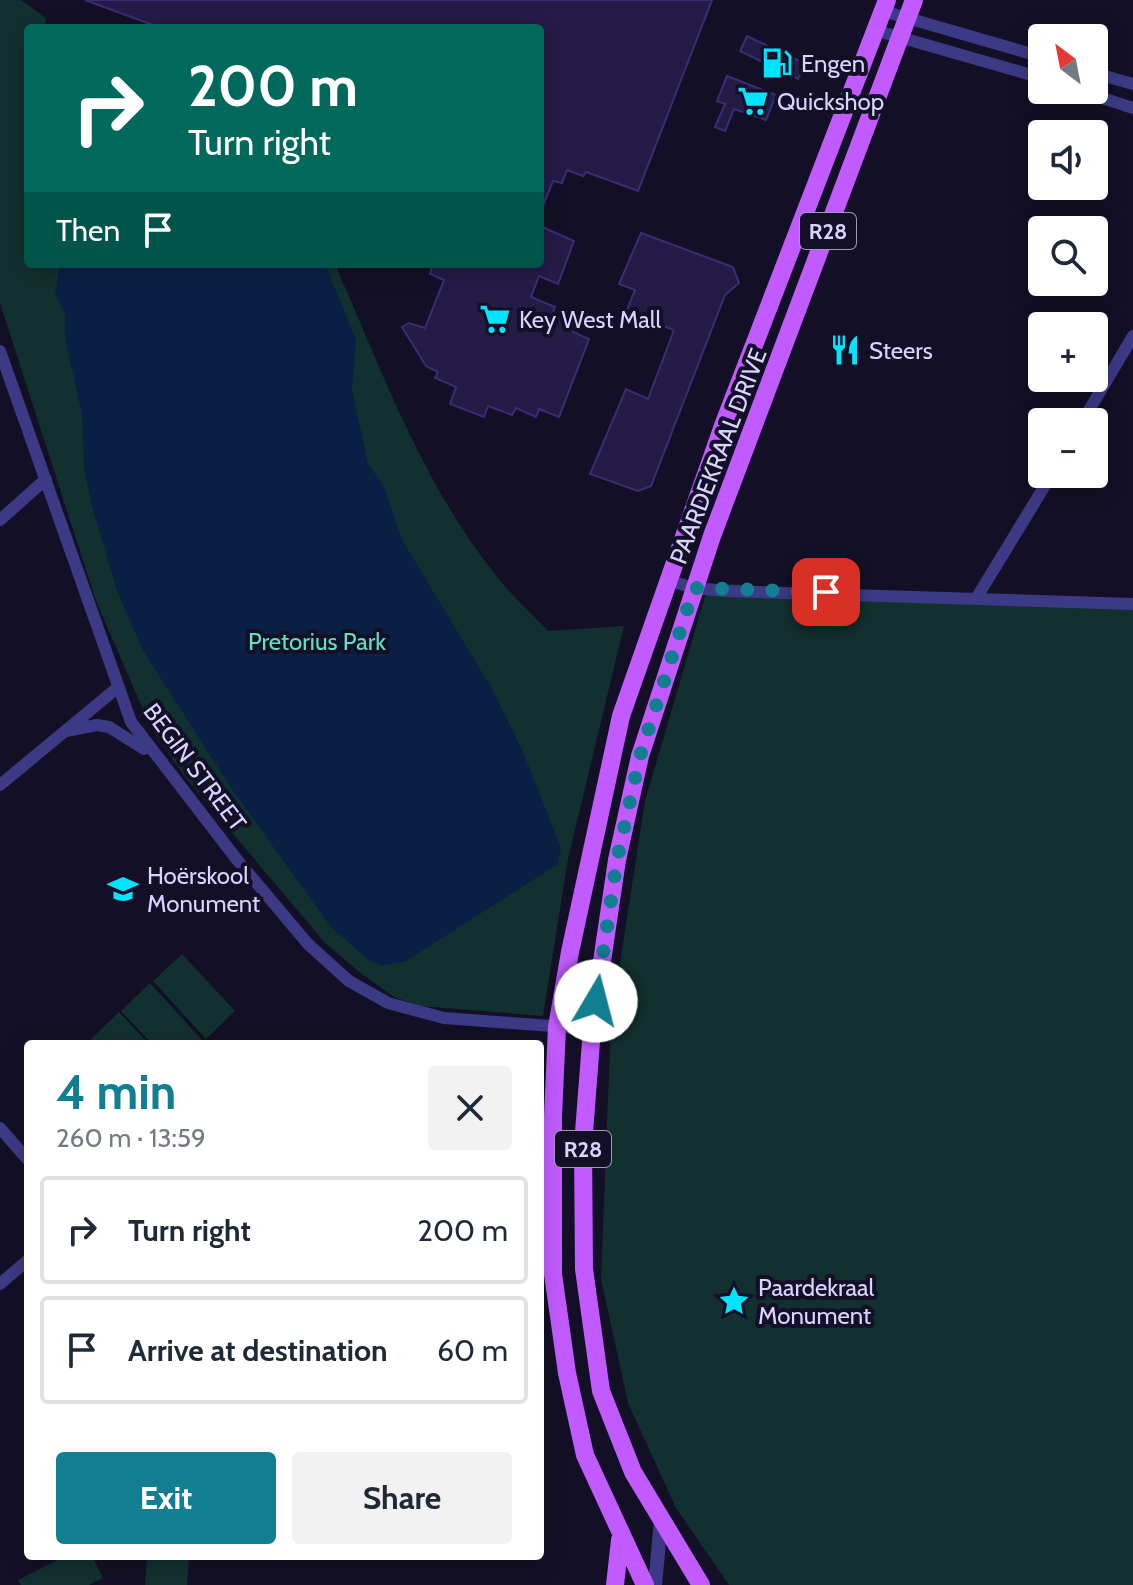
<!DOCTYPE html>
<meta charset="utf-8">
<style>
:root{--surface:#fff;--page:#f2f2f3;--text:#1f2937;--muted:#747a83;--line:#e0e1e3;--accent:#117e91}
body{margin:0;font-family:Cabin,sans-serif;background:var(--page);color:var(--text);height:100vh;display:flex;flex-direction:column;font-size:30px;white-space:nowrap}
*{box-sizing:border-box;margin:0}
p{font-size:26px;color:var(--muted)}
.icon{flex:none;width:44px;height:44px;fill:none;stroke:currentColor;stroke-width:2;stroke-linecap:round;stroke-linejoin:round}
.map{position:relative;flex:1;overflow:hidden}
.side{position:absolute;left:24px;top:1040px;width:520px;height:520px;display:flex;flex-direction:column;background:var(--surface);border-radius:8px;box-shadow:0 4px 20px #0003}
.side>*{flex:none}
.top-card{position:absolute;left:24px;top:24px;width:520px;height:244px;border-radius:8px;box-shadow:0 4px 20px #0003;background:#00695c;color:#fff;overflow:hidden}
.needle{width:52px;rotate:328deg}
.tools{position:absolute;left:1028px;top:24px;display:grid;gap:16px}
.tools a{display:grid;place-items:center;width:80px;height:80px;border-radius:8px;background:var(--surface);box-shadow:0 4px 20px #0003;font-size:40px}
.pin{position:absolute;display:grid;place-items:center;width:68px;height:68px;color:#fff;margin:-34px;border-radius:16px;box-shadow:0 4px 12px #0006}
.me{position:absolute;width:88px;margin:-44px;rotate:8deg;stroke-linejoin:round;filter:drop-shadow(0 0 6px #0008)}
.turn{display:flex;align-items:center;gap:28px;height:168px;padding:0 32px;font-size:36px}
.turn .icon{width:104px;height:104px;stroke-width:2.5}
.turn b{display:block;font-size:56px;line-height:68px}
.then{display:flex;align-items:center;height:76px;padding:0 32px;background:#0003;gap:16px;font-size:30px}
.round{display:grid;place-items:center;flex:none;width:84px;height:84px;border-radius:8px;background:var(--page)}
.overview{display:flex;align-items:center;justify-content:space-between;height:136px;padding:0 32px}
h1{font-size:48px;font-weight:700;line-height:60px;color:var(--accent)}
.button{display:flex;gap:16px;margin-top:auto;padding:16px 32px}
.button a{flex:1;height:92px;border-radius:8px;background:var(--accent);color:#fff;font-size:32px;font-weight:700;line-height:92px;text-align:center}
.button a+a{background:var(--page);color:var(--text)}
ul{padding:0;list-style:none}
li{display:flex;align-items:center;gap:24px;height:108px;margin:0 16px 12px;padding:0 16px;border:4px solid var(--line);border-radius:8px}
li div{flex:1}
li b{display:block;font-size:30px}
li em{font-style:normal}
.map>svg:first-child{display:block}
.green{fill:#12302f}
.water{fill:#0a1f44}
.building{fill:#241b47;stroke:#3b2d73;stroke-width:2}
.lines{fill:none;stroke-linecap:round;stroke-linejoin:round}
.minor{stroke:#3d3a85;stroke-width:12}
.tertiary{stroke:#3d3a85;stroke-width:14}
.primary{stroke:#c25bff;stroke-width:18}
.route{stroke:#117e91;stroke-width:14;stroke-dasharray:0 25.2}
.labels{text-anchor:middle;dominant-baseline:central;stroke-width:8;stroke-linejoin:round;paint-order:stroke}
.shield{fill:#130f26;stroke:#9e99be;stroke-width:2}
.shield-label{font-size:22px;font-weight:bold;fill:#d9d4ff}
.poi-label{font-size:24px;fill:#d9d4ff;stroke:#130f26;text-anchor:start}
.street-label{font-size:24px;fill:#d9d4ff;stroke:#130f26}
.park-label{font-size:24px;fill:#5fe0c0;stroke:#130f26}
</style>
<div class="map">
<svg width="1133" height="1585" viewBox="0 0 1133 1585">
<rect width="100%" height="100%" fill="#130f26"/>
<path class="green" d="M0,0H21L46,18L45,28H28V264H335C381,369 422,482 494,573C510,594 530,612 548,631L624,626L568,859L543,1016L420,1006L394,997L362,974L325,943L186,778L152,730L96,601L0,303Z
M709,583L1133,608V1585H729L676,1508L628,1403L601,1279L611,1021L645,801Z
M182,954L235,1011L206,1039L153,981Z
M150,983L203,1041L200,1044H152L121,1011Z
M119,1012L149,1044H85L90,1040Z
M66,1556H92L103,1578L89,1585H21L18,1580Z
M147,1556H189L187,1585H145Z"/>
<path class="water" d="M60,264H325L356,340L352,390L368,464L384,486L401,538L492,689L524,754L561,848L558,864L406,961L381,966L367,959L331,927L231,788L142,649L117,591L92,506L84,468L82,414L65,338V313L55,295Z"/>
<path class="building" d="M85,0H712L638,191L586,172L583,176L567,170L562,183L553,181L540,213V28H161Z
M747,36L806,64L798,79L740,51Z
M727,76L776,95L766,120L734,109L725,131L715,127L725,104L717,101Z
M540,226L574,241L558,284L539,276L531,297L555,307L552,315L571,323L569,330L589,339L559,417L539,409L536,417L516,408L512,415L488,406L484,417L450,404L456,387L435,378L438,372L426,366L402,327L409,323L425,328L444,280L430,274L433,264H540Z
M641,233L733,267L739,283L725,295L651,486L638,491L590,474L626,389L648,399L674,330L626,312L635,290L619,284Z"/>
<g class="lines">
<path class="minor" d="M883,11L1042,57
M878,31L1042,78
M1094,73L1133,84
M1078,90L1133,108
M0,351L131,722L238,861L308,944L349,981L388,1003L444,1018L592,1029
M1082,422L1133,336
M0,520L46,479
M670,581L694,588L725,591L1133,604
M977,597L1052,474
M66,731L97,725L109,727L144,749
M0,785L117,688
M0,1128L28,1160
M0,1284L28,1260"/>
<path class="tertiary" d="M655,1585L661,1521"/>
<path class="primary" d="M615,1585L620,1540
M645,1585L585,1455L567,1373L553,1274V1116L557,1027L570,952L621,716L724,423L887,0
M701,1585L633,1472L601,1391L584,1269L583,1145L592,1029L617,860L640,756L712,536L914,0"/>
</g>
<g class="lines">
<path class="route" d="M596,1001L617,860L640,756L694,588L826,592"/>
</g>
<defs>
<g id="fuel-bare" transform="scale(2.4)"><path d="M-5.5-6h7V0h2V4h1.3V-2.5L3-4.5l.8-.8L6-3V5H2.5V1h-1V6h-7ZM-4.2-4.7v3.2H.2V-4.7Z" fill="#00e5ff" stroke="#130f26" stroke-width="2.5" paint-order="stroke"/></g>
<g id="supermarket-bare" transform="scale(2.4)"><path d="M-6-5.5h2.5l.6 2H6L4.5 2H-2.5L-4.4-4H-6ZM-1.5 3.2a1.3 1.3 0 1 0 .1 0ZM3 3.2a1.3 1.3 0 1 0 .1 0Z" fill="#00e5ff" stroke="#130f26" stroke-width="2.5" paint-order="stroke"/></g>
<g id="restaurant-bare" transform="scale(2.4)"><path d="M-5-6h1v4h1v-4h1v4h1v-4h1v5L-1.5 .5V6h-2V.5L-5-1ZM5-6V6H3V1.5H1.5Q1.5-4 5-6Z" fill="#00e5ff" stroke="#130f26" stroke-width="2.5" paint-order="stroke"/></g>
<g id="school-bare" transform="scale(2.4)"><path d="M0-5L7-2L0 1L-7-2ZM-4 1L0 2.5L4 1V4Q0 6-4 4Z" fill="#00e5ff" stroke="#130f26" stroke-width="2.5" paint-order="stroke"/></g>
<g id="sight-bare" transform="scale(2.4)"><path d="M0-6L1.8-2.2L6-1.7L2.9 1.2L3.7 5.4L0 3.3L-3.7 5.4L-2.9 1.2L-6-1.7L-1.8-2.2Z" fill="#00e5ff" stroke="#130f26" stroke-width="2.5" paint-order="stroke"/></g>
</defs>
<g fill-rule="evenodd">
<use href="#fuel-bare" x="777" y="63"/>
<use href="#supermarket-bare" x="753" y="101"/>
<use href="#supermarket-bare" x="495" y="319"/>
<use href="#restaurant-bare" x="845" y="350"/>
<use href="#school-bare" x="123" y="889"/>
<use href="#sight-bare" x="734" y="1301"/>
</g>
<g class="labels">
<g class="shield">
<rect x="800" y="213" width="56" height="36" rx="6"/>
<rect x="555" y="1131" width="56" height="36" rx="6"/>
</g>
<g class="shield-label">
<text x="828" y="231">R28</text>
<text x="583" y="1149">R28</text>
</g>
<g class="poi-label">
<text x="801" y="63">Engen</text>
<text x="777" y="101">Quickshop</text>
<text x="519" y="319">Key West Mall</text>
<text x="869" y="350">Steers</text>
<text x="147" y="875">Hoërskool<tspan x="147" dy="28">Monument</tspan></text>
<text x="758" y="1287">Paardekraal<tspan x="758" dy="28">Monument</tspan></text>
</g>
<g class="street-label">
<text transform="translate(718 456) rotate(-69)">PAARDEKRAAL DRIVE</text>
<text transform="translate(195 767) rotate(53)">BEGIN STREET</text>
</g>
<g class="park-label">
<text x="317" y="641">Pretorius Park</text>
</g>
</g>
</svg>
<div class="tools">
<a><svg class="needle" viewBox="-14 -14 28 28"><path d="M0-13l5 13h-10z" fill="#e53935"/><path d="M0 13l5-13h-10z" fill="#747a83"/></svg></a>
<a><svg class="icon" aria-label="sound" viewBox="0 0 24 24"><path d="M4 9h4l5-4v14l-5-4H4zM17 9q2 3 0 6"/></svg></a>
<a><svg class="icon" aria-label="search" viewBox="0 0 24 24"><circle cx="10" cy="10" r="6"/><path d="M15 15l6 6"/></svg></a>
<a>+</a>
<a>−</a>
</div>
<div class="pin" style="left:826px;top:592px;background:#d93025"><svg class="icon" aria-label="arrive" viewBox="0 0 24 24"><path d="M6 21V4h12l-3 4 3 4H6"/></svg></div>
<svg class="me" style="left:596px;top:1001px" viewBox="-20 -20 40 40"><circle r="19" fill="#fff"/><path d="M0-13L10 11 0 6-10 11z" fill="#117e91"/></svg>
<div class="top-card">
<div class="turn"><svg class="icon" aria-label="right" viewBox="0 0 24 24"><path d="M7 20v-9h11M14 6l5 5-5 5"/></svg><div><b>200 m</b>Turn right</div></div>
<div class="then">Then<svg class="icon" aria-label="arrive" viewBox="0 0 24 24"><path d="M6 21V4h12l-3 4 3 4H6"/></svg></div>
</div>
<section class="side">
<div class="overview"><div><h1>4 min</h1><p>260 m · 13:59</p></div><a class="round"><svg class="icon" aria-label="close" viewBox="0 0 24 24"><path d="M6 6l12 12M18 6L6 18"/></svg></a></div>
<ul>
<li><svg class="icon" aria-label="right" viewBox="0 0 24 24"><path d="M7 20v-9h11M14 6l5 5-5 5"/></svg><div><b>Turn right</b></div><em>200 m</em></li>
<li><svg class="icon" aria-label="arrive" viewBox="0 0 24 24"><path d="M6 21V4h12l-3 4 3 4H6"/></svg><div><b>Arrive at destination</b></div><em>60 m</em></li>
</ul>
<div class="button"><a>Exit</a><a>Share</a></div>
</section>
</div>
